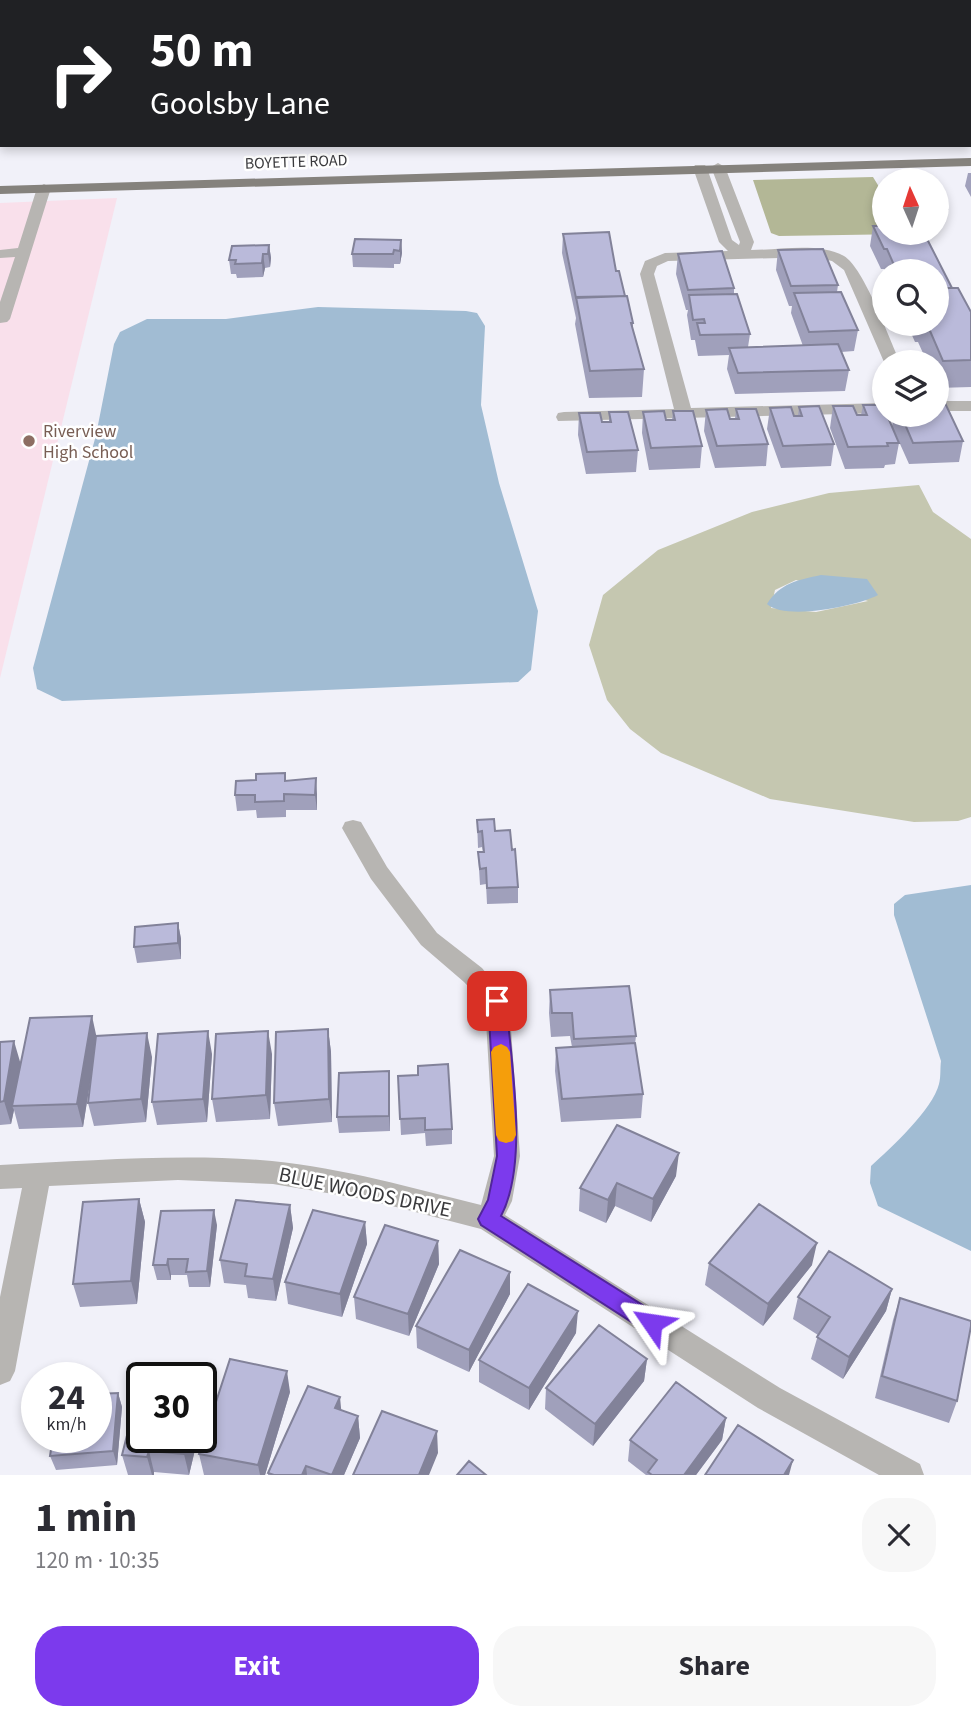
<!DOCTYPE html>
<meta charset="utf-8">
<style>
:root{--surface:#fff;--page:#f7f7f7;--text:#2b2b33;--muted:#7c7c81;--accent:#7c3aed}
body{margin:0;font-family:"Source Sans 3",sans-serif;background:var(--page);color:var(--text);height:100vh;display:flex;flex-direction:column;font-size:26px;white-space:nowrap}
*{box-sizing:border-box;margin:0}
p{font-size:23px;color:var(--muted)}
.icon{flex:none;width:38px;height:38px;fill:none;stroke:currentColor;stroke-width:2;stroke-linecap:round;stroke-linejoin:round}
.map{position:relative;height:1475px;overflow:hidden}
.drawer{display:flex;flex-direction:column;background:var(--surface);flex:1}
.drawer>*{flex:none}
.hud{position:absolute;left:0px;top:0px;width:971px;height:147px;box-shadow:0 4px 10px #0003;background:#202124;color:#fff;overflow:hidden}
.needle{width:46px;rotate:357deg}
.controls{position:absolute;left:872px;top:168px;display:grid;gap:14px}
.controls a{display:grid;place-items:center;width:77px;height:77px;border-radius:50%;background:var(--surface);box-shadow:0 4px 10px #0003;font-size:35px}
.speed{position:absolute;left:21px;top:1362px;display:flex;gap:14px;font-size:35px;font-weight:700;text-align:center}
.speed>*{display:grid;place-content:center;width:91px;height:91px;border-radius:50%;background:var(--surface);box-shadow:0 4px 10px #0003;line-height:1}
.speed small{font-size:18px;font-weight:400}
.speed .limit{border:4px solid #111;border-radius:10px;background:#fff;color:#111}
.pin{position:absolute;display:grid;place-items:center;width:60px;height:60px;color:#fff;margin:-30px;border-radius:14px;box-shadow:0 4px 10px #0006}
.me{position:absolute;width:77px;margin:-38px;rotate:302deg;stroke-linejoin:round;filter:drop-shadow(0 0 5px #0008)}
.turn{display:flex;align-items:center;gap:24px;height:147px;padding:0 35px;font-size:32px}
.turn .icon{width:91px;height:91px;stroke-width:2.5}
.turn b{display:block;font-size:49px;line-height:60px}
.round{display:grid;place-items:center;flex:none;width:74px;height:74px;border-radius:28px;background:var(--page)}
.overview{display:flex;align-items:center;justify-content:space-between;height:119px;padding:0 35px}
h1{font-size:42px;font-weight:700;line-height:52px}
.action{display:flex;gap:14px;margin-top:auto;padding:14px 35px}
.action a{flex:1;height:80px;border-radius:28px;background:var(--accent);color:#fff;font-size:28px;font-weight:700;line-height:80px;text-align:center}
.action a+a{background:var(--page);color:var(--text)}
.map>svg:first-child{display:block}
.education{fill:#f9e0eb}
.green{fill:#c5c7b0;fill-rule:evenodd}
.forest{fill:#b3b796}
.water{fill:#a1bcd3}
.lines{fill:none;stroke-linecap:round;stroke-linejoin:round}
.minor{fill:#b7b5b2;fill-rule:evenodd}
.major{fill:#85827d;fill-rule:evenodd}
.wall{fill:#a0a0bb}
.shaded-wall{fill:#828299}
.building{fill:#babada;stroke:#828299;stroke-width:2}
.route{fill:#7c3aed;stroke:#51269a;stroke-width:2}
.slow{fill:#f59e0b}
.education-dot{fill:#8d6e63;stroke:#fff;stroke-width:2.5}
.labels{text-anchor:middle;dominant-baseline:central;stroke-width:5;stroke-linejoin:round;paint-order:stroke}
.far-street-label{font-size:16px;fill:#3a3a3d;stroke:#fff}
.education-label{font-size:18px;fill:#785e54;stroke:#fff;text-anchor:start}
.near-street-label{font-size:21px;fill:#3a3a3d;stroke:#fff}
</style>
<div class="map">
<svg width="971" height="1475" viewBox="0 0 971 1475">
<rect width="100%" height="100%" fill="#f1f1f9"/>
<path class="education" d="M117,198L0,678V203Z"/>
<path class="green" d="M919,485L933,512L971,539V817L958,821L914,822L770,799L661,753L630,729L607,700L589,645L603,595L658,550L752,512L829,493ZM796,580L868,601L816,612L771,608L775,590Z"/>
<path class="forest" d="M873,177L884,195V233L907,234L779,236L771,233L753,180Z"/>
<path class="water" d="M318,307L466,311L477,313L485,326L481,405L499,483L538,611L531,670L518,682L62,701L37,689L33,668L96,435L114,344L120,332L147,319H226Z
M821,575L867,579L878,595C858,606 785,621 767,604C780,583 798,580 821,575Z
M971,885V1251L878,1206L870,1183L871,1166C890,1149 933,1109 939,1084C941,1077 940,1068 941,1061L894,915V904L905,895Z"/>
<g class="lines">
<path class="minor" d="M920,0H932L933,2H922Z
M970,24H971V31H970Z
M718,163L725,167L754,242L751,250C779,250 819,242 844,256C864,268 889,338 900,362H884L844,270L832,261L813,257L668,261L657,266L654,274L691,408L884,403V413L558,421L556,417L558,413L564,412L674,409L640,274L645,261L665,253L728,251L719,242L693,168L695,165H705L707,168L732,240L739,245L740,242L711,167Z
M44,184L51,188L10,319L7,322L0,323V302L15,257L0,258V250L18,248L37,188Z
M936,401H971V411H936Z
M353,820L361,822L387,867L437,933L482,968L509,1001L520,1156L512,1201L505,1215L780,1388L920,1464L924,1475H879L758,1408L481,1229L369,1200L273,1184L178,1180L49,1186L15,1371L10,1381L0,1385V1297L22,1188L0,1189V1165C90,1161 182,1153 272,1161C343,1168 412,1188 481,1205L494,1156L485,1004L464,982L421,945L371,879L342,828L345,822Z"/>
<path class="major" d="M971,158V166L0,194V186Z"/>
</g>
<path class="wall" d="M269,0H300V2H270Z
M306,0H336V2H306Z
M342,0H373V2H342Z
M428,0H458V2H434L429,1Z
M463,0H495V2H464Z
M502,0H530V2H503Z
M573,0H604V2Z
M646,0H676L647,2Z
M958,0H971V6H970V2H959Z
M0,10H2V31H0Z
M970,98H971V124H970Z
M968,173H971V197L965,186Z
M936,197L947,209L945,223H936Z
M873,226H884V233H924L952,288H958L971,312V387L937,388L936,386V362H927L918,342H915L907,324H936V271H885L884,269H881L870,246Z
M563,234L616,271L633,323V330L644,369L642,397L589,398L575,324L576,318L562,253Z
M401,240L402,253L400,264H394V268L353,267L352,254Z
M269,245L271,258L270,267L265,268L263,277L237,278L236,274H231L229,260Z
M778,250L838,285L837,292L858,330L854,351L841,352L849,370L845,391L735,394L727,369L729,355L698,356L695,340H691L687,315L688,310H686L676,274L678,254L734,288V294L750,334L748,347L803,346L791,313L792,306H789L776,270Z
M863,405L899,443L895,464L885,465L884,468L845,469L830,428L833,406L857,415H861Z
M799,407L834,444L831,466L781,468L767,429L770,408L794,416H798Z
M736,409L768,444L766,466L715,468L704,431L706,410L730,419H735Z
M673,411L702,446L700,468L649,470L642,433L643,412L666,420H672Z
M609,412L638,450L636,472L586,474L578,435L579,413L602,422H609Z
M894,415H936L963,441L959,462L909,464L892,426Z
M285,773L286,781L317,794V810H286V817L257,818L256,810L237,811L235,795L256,780Z
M477,820L495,831L512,850L518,887V903L487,904L486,884L480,885L478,852H483L482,847L478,848Z
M178,923L181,939V959L137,963L134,947Z
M550,990L636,1036L635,1044L643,1094L641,1118L561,1122L555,1071L556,1048L572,1047L570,1036L551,1037L549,1013Z
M328,1029L331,1052L332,1122L278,1126L274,1103Z
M97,1036L152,1057L146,1122L94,1126L88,1103L90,1081L83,1127L19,1129L14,1110L11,1124L0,1125V1042L21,1064Z
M212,1054L207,1122L157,1125L152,1102Z
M272,1054L270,1119L216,1122L212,1099Z
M398,1076L452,1129V1144L426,1146L425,1133L401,1135Z
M390,1087V1131L339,1133L337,1117Z
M676,1176L651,1222L615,1206L606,1223L579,1211L580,1188Z
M139,1199L145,1222L137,1304L80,1307L73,1284Z
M290,1205L293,1228L276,1301L248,1298L246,1285L224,1283L220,1260Z
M365,1222L367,1244L342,1317L288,1304L285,1282Z
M217,1225L210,1287H189L187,1275H171V1280H157L153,1265Z
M438,1241L439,1264L409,1336L356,1319L354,1297Z
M709,1263L812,1265L763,1326L705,1285Z
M510,1272V1294L469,1372L417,1348L416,1326Z
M892,1289L886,1311L843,1379L811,1359L818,1335L793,1319L798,1297Z
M900,1298L957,1401L949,1423L875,1398L893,1320Z
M576,1333L529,1410L479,1382V1360Z
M647,1359L644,1381L593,1446L545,1409L546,1388Z
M145,1364L203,1368L208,1390L201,1420V1377H142V1437H198L189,1475L154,1472V1475H128L122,1455Z
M290,1392L265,1475H204L199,1454Z
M118,1393L122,1407L117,1465L56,1470L50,1456Z
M342,1411L358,1416L360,1438L344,1475H268V1473Z
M726,1418L722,1440L696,1475H646L628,1461L630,1440Z"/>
<path class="shaded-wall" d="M380,0H410V2H380Z
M441,0H458V2H441Z
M538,0H565L555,2H538Z
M401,240L402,253L400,264V251Z
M269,245L271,258L270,267L268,254Z
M263,254L265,268L263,277L262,263Z
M316,778L317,794V810L315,795Z
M178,923L181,939V959L178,943Z
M92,1016L97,1039L83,1127L77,1104Z
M328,1029L331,1052L332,1122L329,1099Z
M208,1031L212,1054L207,1122L203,1099Z
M268,1031L272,1054L270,1119L266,1095Z
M147,1033L152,1057L146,1122L141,1099Z
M14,1041L21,1065L12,1106L14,1110L11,1124L4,1101Z
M389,1071L390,1087V1131L389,1116Z
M679,1153L676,1176L651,1222L653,1199Z
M617,1183L615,1206L606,1223L608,1200Z
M139,1199L145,1222L137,1304L131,1281Z
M290,1205L293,1228L276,1301L273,1279Z
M214,1210L217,1225L210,1287L207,1271Z
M365,1222L367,1244L342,1317L340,1294Z
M438,1241L439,1264L409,1336L408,1314Z
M817,1243L812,1265L763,1326L768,1304Z
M168,1259L171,1275V1280L167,1265Z
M510,1272V1294L469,1372V1350Z
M892,1289L886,1311L843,1379L849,1357Z
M578,1311L576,1333L529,1410V1388Z
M647,1359L644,1381L593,1446L595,1424Z
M203,1368L208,1390L201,1420V1377Z
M287,1371L290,1392L265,1475H260L258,1465Z
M118,1393L122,1407L117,1465L113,1451Z
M340,1397L342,1418L335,1408Z
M358,1416L360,1438L344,1475H332Z
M726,1418L722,1440L696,1475H684Z
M437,1431L438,1453L429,1475H419Z
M188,1437H198L189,1475L184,1454Z
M149,1451L154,1472V1475H152L147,1457Z
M793,1460L789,1475H784Z
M306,1466L307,1475H302Z"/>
<path class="building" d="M100,0H112V2H86Z
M119,0H150V2H119Z
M158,0H188V2H158Z
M194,0H225V2H194Z
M232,0H263V2H232Z
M270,0H285L286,1L270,2Z
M874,0H918L919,2H875Z
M0,10H2V19H0Z
M970,98H971V111H970Z
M936,197H940L947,209L936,210Z
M873,226H884V233H924L952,288H936V271H895L892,265H894L887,249H884Z
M609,232L616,271H619L625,296L576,298L563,234Z
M355,239L401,240L400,251L394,250L393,254H352Z
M269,245L268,254H263L262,263L235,264L236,260H229L232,246Z
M823,249L838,285L791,286L778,250Z
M722,251L734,288L688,290L678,254Z
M936,288H958L971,312V360L943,361L927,324H936Z
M841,292L858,330L809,332L794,293Z
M737,294L750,334L700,335L697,323H705L704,319L693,320L689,295Z
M627,296L633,323H631L644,369L590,371L576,297Z
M838,344L849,370L738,373L729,348Z
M936,403H945L963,441L913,443L901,415H936Z
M863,405H883L884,415H887L899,443H887L888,446L848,447L833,406H853L857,415H867Z
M819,406L834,444L783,446L770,408L791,407L794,416H802L799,407Z
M727,409L730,419H739L736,409H756L768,444L717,446L706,410Z
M664,411L666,420H675L673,411H693L702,446L651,448L643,412Z
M609,412H628L638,450L587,452L579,413H600L602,422H611Z
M285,773V781L316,778L315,795L284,794V801L255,802V795H235L236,781L256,780V774Z
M494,819L495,831L510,830L512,850L515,849L518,887L487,888L486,868L480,869L478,852H484L482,831L478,832L477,820Z
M178,923V943L134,947L135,927Z
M629,986L636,1036L574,1039L572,1013H552L550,990Z
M92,1016L77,1104L12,1106L30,1018Z
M328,1029L329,1099L274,1103L276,1032Z
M208,1031L203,1099L152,1102L158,1034Z
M268,1031L266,1095L212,1099L216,1034Z
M147,1033L141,1099L88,1103L96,1036Z
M14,1041L4,1101L0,1102V1042Z
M635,1043L643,1094L562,1099L556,1048Z
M448,1064L452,1129L425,1130V1118L400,1119L398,1076L418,1075V1066Z
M389,1071V1116L337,1117L339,1073Z
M617,1125L679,1153L653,1199L617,1183L608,1200L580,1188Z
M139,1199L131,1281L73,1284L83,1202Z
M236,1200L290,1205L273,1279L245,1276L247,1264L220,1260Z
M759,1204L817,1243L768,1304L709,1263Z
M214,1210L207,1271L186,1272L188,1259H168L167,1265H153L161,1211Z
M313,1210L365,1222L340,1294L285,1282Z
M385,1225L438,1241L408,1314L354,1297Z
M460,1250L510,1272L469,1350L416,1326Z
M829,1251L892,1289L849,1357L817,1337L830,1317L798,1297Z
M528,1284L578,1311L529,1388L479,1360Z
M900,1298L971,1321V1326L957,1401L882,1376Z
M599,1325L647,1359L595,1424L546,1388Z
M230,1359L287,1371L258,1465L199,1454Z
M145,1364L203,1368L201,1377H142V1437H188L184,1454L149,1451L147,1457L122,1455Z
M676,1382L726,1418L684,1475H652L648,1472L657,1460L630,1440Z
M308,1386L340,1397L335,1408L358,1416L332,1475L306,1466L302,1475H274L268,1473Z
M118,1393L113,1451L50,1456L53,1437H96V1394Z
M382,1411L437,1431L419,1475H353Z
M738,1425L793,1460L784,1475H705Z
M469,1461L486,1475H457Z"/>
<path class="route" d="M497,994L504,996L506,1001C511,1061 529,1163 501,1216L660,1316L663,1323L660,1330L652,1333L644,1330L481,1225L478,1219L488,1200L497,1156L488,1001L491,996Z"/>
<path class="slow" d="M501,1044L507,1047L510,1052L516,1135L513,1141L506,1143L499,1141L496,1135L491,1052L494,1047Z"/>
<circle class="education-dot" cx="29" cy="441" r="7"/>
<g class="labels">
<g class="far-street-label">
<text transform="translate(296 162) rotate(-2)">BOYETTE ROAD</text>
</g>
<g class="education-label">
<text x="43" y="431">Riverview<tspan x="43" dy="21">High School</tspan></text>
</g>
<g class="near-street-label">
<text transform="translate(365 1192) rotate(12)">BLUE WOODS DRIVE</text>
</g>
</g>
</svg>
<div class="controls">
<a><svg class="needle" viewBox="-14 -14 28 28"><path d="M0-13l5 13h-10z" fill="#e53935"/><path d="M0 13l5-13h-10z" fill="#7c7c81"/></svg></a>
<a><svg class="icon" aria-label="search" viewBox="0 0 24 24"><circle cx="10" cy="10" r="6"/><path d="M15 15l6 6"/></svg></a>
<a><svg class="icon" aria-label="layers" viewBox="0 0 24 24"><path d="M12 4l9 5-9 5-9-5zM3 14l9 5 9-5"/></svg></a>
</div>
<div class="speed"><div>24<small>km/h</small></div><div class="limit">30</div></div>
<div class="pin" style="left:497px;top:1001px;background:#d93025"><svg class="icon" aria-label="arrive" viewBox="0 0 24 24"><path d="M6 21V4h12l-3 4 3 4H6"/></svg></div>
<svg class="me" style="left:652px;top:1323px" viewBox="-20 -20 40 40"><path d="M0-17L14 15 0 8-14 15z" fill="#7c3aed" stroke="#fff" stroke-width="4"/></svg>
<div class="hud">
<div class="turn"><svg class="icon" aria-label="right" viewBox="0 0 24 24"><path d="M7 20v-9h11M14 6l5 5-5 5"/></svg><div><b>50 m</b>Goolsby Lane</div></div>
</div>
</div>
<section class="drawer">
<div class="overview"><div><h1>1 min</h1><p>120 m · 10:35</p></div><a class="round"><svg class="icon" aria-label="close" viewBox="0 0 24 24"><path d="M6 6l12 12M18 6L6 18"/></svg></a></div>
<div class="action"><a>Exit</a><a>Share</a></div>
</section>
